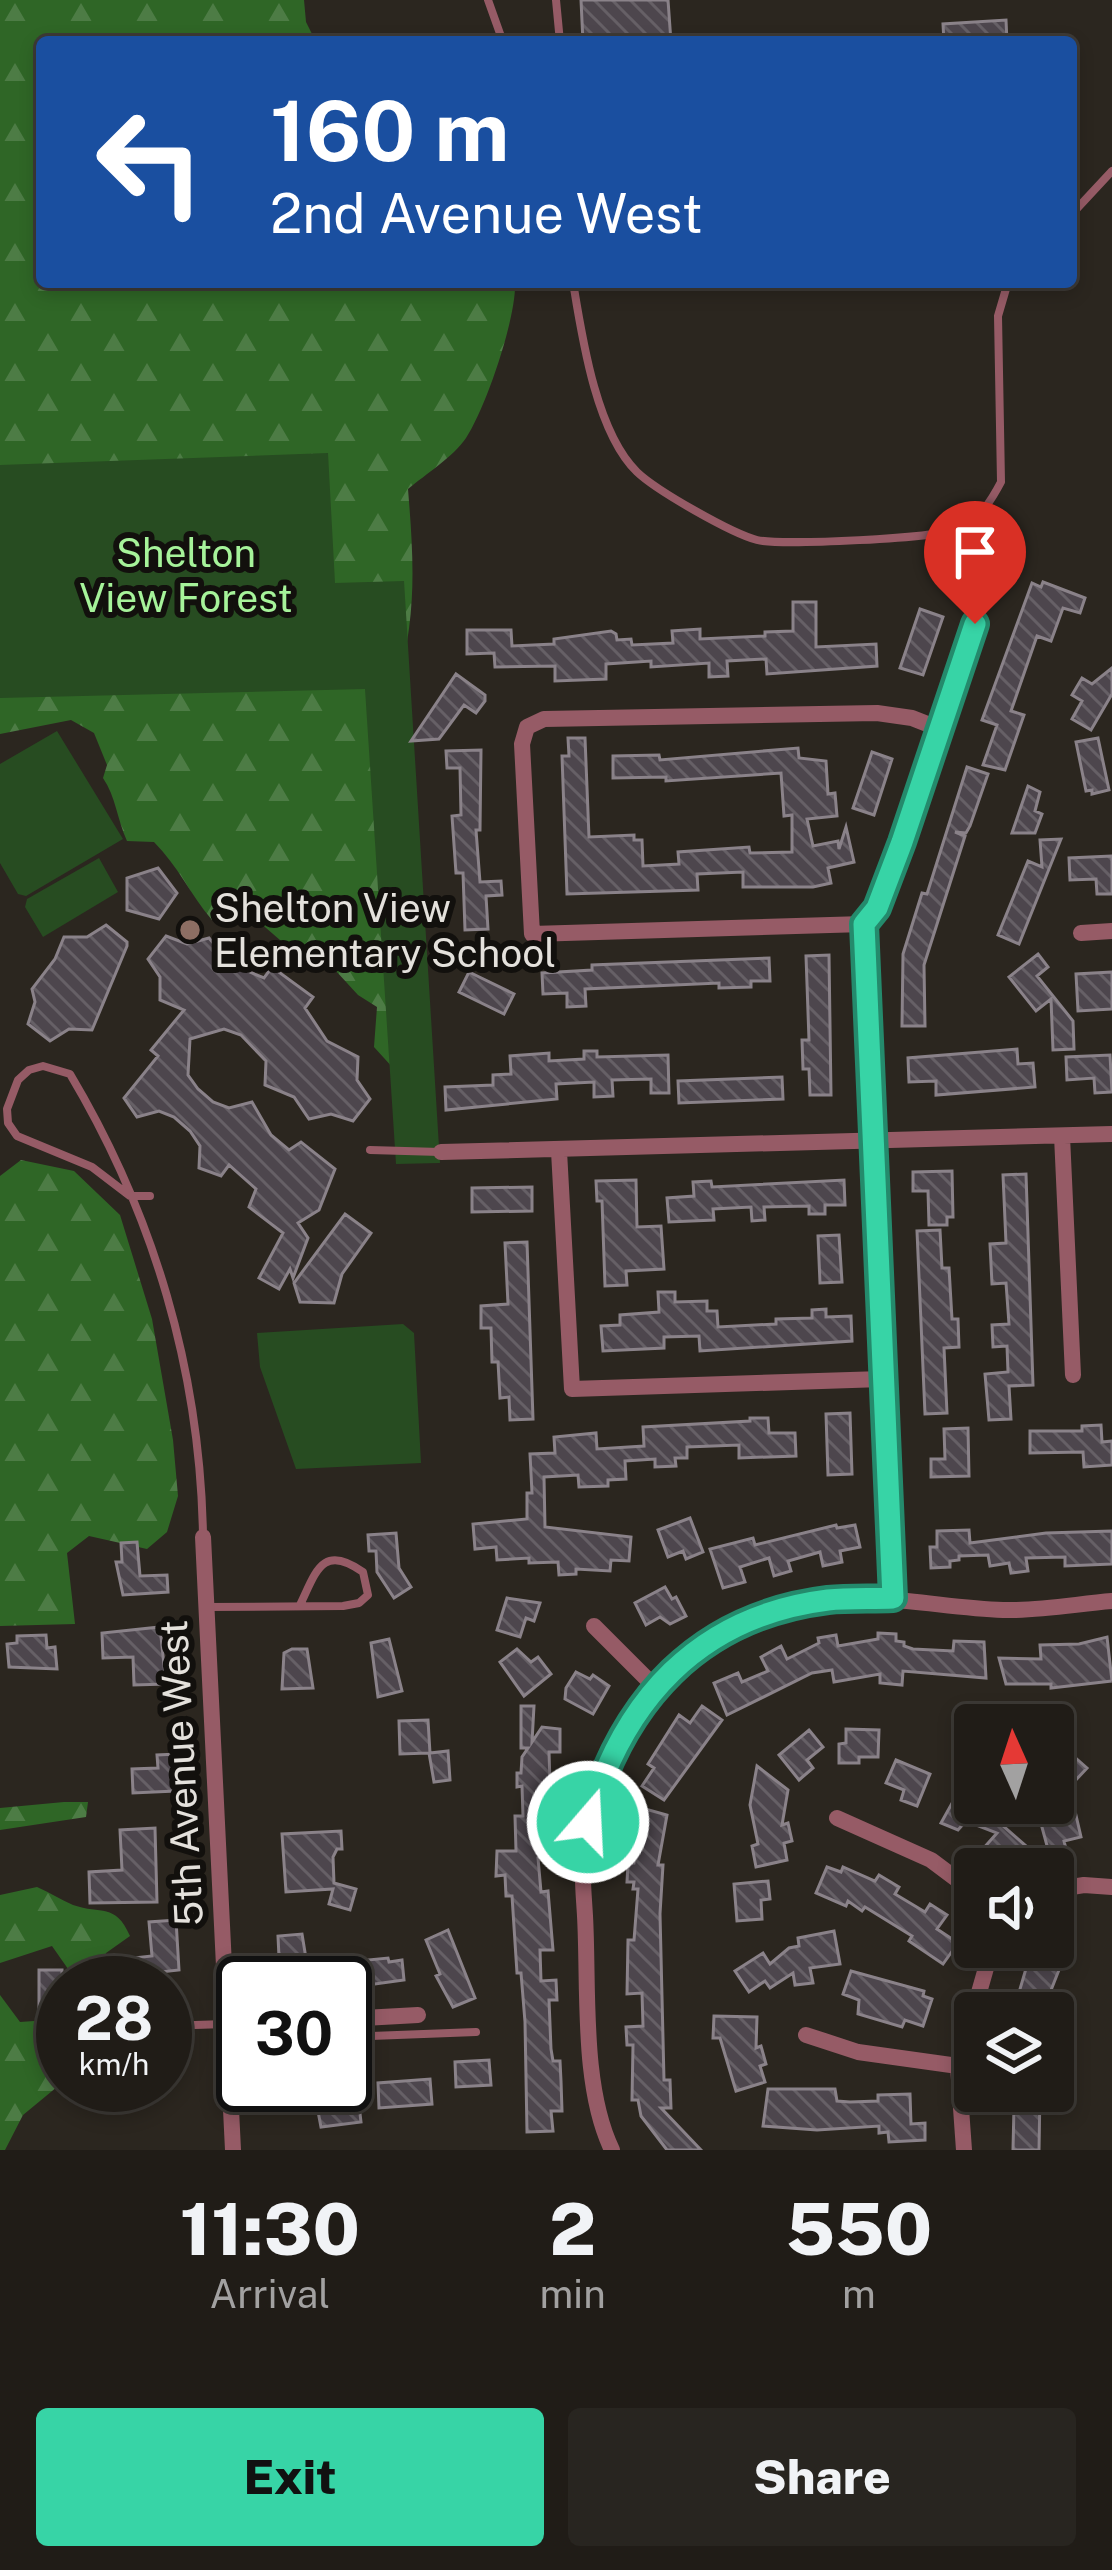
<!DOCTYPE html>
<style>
:root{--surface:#201c17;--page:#282520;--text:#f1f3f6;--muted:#a2a1a1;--line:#3d3a36;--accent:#37d4a6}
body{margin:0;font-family:"Public Sans",sans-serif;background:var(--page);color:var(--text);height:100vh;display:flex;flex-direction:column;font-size:45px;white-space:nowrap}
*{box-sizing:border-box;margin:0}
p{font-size:39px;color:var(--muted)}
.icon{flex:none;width:66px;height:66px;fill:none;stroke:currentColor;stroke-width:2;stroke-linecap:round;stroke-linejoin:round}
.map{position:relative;height:2150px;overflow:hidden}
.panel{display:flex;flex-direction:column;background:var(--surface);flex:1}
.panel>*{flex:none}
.guide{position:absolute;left:36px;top:36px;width:1041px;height:252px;border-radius:12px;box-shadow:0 6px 18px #0003,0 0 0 3px var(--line);background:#1a4fa0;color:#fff;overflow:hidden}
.needle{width:78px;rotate:357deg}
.tools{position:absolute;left:954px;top:1704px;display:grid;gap:24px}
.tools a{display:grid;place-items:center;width:120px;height:120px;border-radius:12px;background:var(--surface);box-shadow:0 6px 18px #0003,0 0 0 3px var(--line);font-size:60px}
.speed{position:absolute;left:36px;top:1956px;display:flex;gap:24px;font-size:60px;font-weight:700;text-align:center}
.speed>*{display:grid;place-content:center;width:156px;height:156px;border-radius:50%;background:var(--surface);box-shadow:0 6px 18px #0003,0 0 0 3px var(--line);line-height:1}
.speed small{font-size:30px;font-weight:400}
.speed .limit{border:6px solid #111;border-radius:18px;background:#fff;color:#111}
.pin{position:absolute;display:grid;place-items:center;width:102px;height:102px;color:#fff;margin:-123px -51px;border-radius:50% 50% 50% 0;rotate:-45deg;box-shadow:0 0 12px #0007}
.pin .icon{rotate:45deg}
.me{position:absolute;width:132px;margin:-66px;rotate:19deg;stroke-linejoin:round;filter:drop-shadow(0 0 9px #0008)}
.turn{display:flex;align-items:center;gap:42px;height:252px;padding:0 36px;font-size:54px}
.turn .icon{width:156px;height:156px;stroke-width:2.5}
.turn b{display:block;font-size:84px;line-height:102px}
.eta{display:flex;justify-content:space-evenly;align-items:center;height:204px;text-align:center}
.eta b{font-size:72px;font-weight:800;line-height:84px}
.action{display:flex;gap:24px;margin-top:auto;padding:24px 36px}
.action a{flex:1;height:138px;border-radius:12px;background:var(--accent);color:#111;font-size:48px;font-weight:800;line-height:138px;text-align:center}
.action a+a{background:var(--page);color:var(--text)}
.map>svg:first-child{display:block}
.forest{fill:url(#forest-firs)}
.park{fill:#274c21}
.building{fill:url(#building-back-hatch);stroke:#8a8289;stroke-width:3}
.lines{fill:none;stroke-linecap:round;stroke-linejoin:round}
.lane{stroke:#965b66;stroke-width:8}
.street{stroke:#965b66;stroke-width:16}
.route-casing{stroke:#248a6c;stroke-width:30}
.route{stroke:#37d4a6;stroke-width:21}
.education-dot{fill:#8d6e63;stroke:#12100d;stroke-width:4.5}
.labels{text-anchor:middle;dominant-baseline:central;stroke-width:12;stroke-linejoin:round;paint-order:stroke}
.park-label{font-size:39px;fill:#a6f39a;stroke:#12100d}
.poi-label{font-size:39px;fill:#e4e1dc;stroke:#12100d;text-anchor:start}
.street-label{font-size:39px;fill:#e4e1dc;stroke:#12100d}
</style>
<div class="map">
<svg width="1112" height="2150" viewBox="0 0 1112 2150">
<defs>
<pattern id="forest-firs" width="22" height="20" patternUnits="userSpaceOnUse" patternTransform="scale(3)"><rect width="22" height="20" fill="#2f6626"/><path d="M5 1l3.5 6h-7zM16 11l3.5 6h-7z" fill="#4d7c45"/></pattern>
<pattern id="building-back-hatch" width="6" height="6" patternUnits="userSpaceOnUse" patternTransform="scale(3)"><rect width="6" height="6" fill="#4d464d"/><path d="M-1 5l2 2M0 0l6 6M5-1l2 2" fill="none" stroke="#666066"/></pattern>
</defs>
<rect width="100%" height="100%" fill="#2b261f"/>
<path class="forest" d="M0,0H304L306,22L316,42H42V282H515C517,316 486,408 466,438C453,457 426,474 408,489C414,563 417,615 397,687L394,1069L374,1047L377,1007L358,995L336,971L295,953L258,921L212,920C190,894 178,866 154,842L127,841C117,819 116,797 103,778L107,765L94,733L71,720L0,734Z
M21,1160L74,1171L120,1215L152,1319L173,1440L178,1496L167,1532L147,1549L89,1536L67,1553L75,1624L0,1626V1176Z
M64,1802H88L86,1817L0,1830V1808Z
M37,1887C49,1892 61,1900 73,1905C101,1915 115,1902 130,1936L106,1953L98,1983L73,1976L52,1946L0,1963V1895Z
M0,1995L20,2022L63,2019V2082L23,2115L5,2150H0Z"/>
<path class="park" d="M328,453L335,583L404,581L440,1163L396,1164L365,689L0,698V465Z
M57,731L123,839L26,896L18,894L0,863V764Z
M99,858L118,892L43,937L25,907L27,899Z
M403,1324L414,1333L421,1463L296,1469L260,1367L257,1333Z"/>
<path class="building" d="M581,0H668L671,42H583Z
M1006,20L1007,42H944L943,24Z
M1043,582L1085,598L1080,613L1063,608L1051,641L1037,636L1011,711L1024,715L1005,770L983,765L997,725L982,720L1032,583L1041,587Z
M793,602H816V647L876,644L877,666L767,674L766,659L727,661L728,676L709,677V663L651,667V661L606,664V679L555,681V666L495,667L494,653L467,654V630H511L512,646L554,644V639L611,631L616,634L617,640L631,639L632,645L673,643L672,631L700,629V639L765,636V632L793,631Z
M920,609L943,617L923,675L900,668Z
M1112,668V694L1091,730L1072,719L1082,701L1072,695L1082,678L1092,684Z
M456,674L485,695V701L476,713L464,705L439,739L411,741Z
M568,738H585L589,837L634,835V840H642L643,866L679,864L678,852L749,847L750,853L792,852V815L784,816L781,773L666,781V777L613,778V756L659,755L660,760L798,748L799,758L826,761L828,794L835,793L837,816L807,819L813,846L838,841L839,849L846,827L854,862L828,868L831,883L813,887H743V872L697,874L698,890L567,894L562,756H569Z
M1098,738L1109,790L1092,794V790L1086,791L1076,742Z
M481,750L480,830H476L480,882L501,881L502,895L486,896L488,929L465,930L463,873H456L452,816L461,815L460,768H447L446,751Z
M872,752L892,759L874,815L853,808Z
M967,767L988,774L970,826L966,833L955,832L965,836L924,965L925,1026H902L903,954L922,893L927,894Z
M1028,786L1040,792L1035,811L1042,814L1035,833H1012Z
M1061,839L1019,944L998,935L1028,861L1042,867L1040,840Z
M1112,856V894H1097L1096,879L1070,880L1069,858Z
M158,868L177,893L159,919L127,910V878Z
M106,925L127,942V946L92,1030L69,1029L50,1041L28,1024L35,1002L32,989L55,959L64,937H87Z
M166,936L187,944L209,938L231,964L264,978L272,967L313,997L305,1008L327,1041L358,1057L357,1080L370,1099L353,1121L331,1114L309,1119L294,1097L265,1085L266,1061L241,1035L224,1029L190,1039L188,1075L198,1089L213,1102L229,1108L252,1102L271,1135L289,1150L301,1142L335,1169L319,1210L298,1223L308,1238L293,1278L290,1269L279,1289L259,1278L283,1233L249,1207L256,1189L229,1165L221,1176L199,1168L200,1146L190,1131L174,1117L159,1111L137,1117L124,1098L158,1056L151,1050L184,1010L160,1000V977L148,959Z
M1038,954L1048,967L1037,976L1073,1021L1074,1049L1053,1050L1051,999L1036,1011L1009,977Z
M829,955L831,1095H810L809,1069H803L802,1040H809L806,956Z
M769,958L770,981H751V987L719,988V983L585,989L586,1006L567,1007V993L543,994L542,973L592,970V965Z
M469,972L514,994L504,1014L459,992Z
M1112,972V1009L1078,1011L1076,974Z
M1017,1049L1018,1064L1033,1063L1035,1087L936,1095V1081L909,1082L908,1058Z
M584,1051H597V1057L668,1055L669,1093H651V1079L612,1080L613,1096L594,1097V1082L556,1084L557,1099L446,1110L445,1087L493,1085V1075L511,1074L510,1056L549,1053V1061L584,1059Z
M1110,1055L1112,1092L1095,1093L1094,1078L1067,1080L1066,1057Z
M782,1077L783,1099L679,1103L678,1081Z
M952,1171L953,1217H947V1225H929L928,1191H913V1172Z
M1026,1174L1033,1385L1009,1386L1011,1419L989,1420L985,1374L1008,1372L1007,1346L993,1347L992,1325L1009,1324L1006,1283L992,1284L990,1244L1006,1243L1003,1175Z
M636,1180L637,1227L661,1226L664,1269L626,1271L627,1285L605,1286L602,1201H597L596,1181Z
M844,1180L845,1205H825V1214H809V1206L764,1207L765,1220L752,1221L751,1207L713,1209L714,1220L669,1222L667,1198L694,1196L693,1182L711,1181L712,1187Z
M532,1187V1211L472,1212V1188Z
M345,1214L371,1233L342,1274L334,1303L300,1302L294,1283Z
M940,1230L942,1268H949L952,1319H958L959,1347L944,1348L947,1413L925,1414L917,1231Z
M839,1235L842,1282L820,1283L818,1236Z
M527,1242L533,1419L510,1420L509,1397L500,1398L498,1362H492L491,1328H481V1306L508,1304L505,1243Z
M658,1292H675V1302L707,1301V1311H717L718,1327L776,1324V1319L812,1318V1310L826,1309V1317L851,1316L852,1341L700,1351L699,1336L664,1337V1348L603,1351L601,1326L620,1325V1315L659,1312Z
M850,1413L852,1474L828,1475L826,1414Z
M750,1418H768L769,1433H795L796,1456L739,1458V1445L687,1447V1458H675L676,1466L655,1467V1459L625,1461L626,1479L608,1480V1486L579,1487L578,1475L544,1477L545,1527L631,1537L629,1561L611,1560L610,1571L576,1569V1574L559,1575L558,1562L529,1563V1558L497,1560L496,1547L475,1549L473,1524L527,1519V1493H532L530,1454L555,1453L554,1437L596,1433L597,1449L644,1446L643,1427L750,1421Z
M1101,1425L1102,1442L1112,1441V1465L1084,1467L1083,1452L1030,1453V1431H1082V1426Z
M968,1428L969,1476L931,1477V1459H945L944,1429Z
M690,1518L703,1552L686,1559L683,1551L668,1557L658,1530Z
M836,1525L837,1528L855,1525L860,1547L840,1551L842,1562L823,1566L820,1552L788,1561L791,1571L774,1576L769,1558L740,1567L745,1582L723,1588L710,1549L753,1538L755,1545Z
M969,1530L970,1543L1046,1533L1112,1531V1564L1065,1566V1557L1026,1558L1028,1571L1011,1573L1009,1563L990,1566L988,1555L959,1556V1560L950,1561V1567L931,1568L930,1547H937V1531Z
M396,1533L399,1568L411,1587L394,1598L377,1572L376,1551H369L368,1535Z
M137,1542L140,1576L167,1575L168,1592L123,1595L116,1562H122L121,1543Z
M665,1587L672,1599L676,1597L686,1616L670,1624L660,1617L646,1625L635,1603Z
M507,1598L540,1603L534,1621L526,1618L520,1637L497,1630Z
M160,1627L166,1684L134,1685L133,1657L103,1658L102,1633Z
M878,1633L896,1634V1641L904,1642V1646L913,1649L953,1651L954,1641L984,1642L986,1678L903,1671L902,1685L880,1683V1674L834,1682L832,1670L812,1673L727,1715L714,1683L738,1673L742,1682L768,1671L761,1657L781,1646L787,1659L819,1643L818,1638L836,1635L838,1646L878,1639Z
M46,1635L47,1648L55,1647L57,1669L9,1667L7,1644L17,1643V1636Z
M1107,1637L1112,1681L1051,1688V1684H1006L999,1658L1041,1659L1040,1645L1079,1644Z
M389,1639L402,1691L378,1697L371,1643Z
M292,1649H307L313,1688L282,1689L284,1653Z
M517,1649L531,1662L538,1657L551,1674L524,1696L500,1662Z
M576,1672L590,1679L593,1675L609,1686L593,1714L565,1699L566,1688Z
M521,1706H534L532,1742L542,1727L560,1729V1752H549L550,1783H559L560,1801L553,1802L554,1839L541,1840L542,1857L538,1858L541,1892L548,1891L553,1950H540L541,1981L556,1980L557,2000H549L551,2049L553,2061H560L561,2081L562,2111H551L553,2131L527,2132L525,2022L521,1973H517L512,1896H506L505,1875L496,1876L497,1851H516L515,1816H523L522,1786L517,1787V1773H521L522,1757L528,1748H521Z
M702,1706L722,1720L664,1800L642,1786L654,1768L648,1764L679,1715L690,1723Z
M428,1720L430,1753L448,1751L450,1780L434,1782L429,1753L400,1754L399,1721Z
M846,1729L879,1730L878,1757H859V1763H839V1744L846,1743Z
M809,1730L823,1747L807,1760L813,1768L799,1780L779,1755Z
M1061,1745L1087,1768L1074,1782L1067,1776L1053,1793V1754Z
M177,1754L175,1791L133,1793L132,1769L158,1768L157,1755Z
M896,1760L930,1774L917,1806L901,1800L904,1790L886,1783Z
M757,1766L788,1790L782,1825L788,1823L792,1841L784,1843L787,1860L756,1867L752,1846L758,1844L750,1805Z
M961,1787L975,1792V1803H991L989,1809L996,1812L994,1818L1034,1853L1020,1869L1002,1859L997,1865L981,1851L997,1833L966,1821L958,1830L941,1823Z
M631,1805L667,1815L658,1865H663L660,1914L664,2080H670L671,2108H661L701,2150H667L641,2116L638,2100H632L633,2045H627L626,2027L643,2026L642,1993L627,1994L628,1940H634L638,1889H633L634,1882H627L628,1863H634L640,1826L628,1824Z
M1075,1811L1081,1837L1064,1841L1066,1849L1049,1853L1040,1820Z
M155,1828L157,1902L90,1903L89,1872L122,1870L120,1830Z
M341,1831L342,1849H337L333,1857L334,1883L356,1889L350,1910L329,1904L333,1889L286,1892L282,1834Z
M827,1867L841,1872L843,1867L875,1881L879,1875L899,1887L895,1894L925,1912L930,1904L947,1915L937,1929L958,1943L943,1964L909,1941L912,1936L865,1907L862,1911L848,1901L846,1906L816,1893Z
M768,1881L770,1899L761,1900L762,1919L737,1921L734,1884Z
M176,1920L179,1970L160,1972L161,1983H130L133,1958L152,1956L149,1922Z
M448,1930L475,1998L453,2007L436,1976L440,1974L426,1940Z
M834,1931L840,1964L810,1968L813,1983L795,1985L793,1973L770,1988L765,1981L749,1992L735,1971L763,1953L770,1964L789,1948L799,1946L798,1938Z
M302,1934L310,1983H288L287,1978H280L278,1936Z
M1045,1947H1068L1042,2013H1013L1030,1955L1041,1959Z
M388,1958L389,1962L402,1960L404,1980L353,1987L339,1983L337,1963Z
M39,1970H62V2013H39Z
M851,1971L924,1991L923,1996L932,1999L923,2026L905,2020L902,2027L858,2014L859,2000L843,1994Z
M714,2016L757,2017L756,2048L761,2046L766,2064L760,2066L765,2082L736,2091L720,2038H713Z
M489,2060L491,2085L456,2087L455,2062Z
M430,2079L432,2104L379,2108L378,2083Z
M313,2085H349L352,2106L359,2105L361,2122L321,2127Z
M768,2089H835L837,2101L850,2102L878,2101V2095L910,2094L911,2124L925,2123V2140L889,2142L888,2132L879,2133V2126L817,2130L763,2126Z
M1010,2091H1040L1039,2150H1013L1014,2106H1011Z"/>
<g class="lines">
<path class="lane" d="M488,0L503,42
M556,0L560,42
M1071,215L1112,171
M573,282C582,337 596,432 637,472C657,491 731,533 757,540C780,546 939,538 959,529C979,520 991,501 1001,482L998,316L1008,282
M370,1150L440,1152
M150,1196H130L92,1167L17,1136L8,1123L7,1109L18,1080L29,1070L43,1066L70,1074C154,1215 200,1371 203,1535
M208,1607L343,1606L359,1603L368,1595L363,1572C322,1543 316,1572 300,1605
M165,2026L225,2024
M345,2037L476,2032"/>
<path class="street" d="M864,924L532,934L522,744L527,727L544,719L877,713L912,718L940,729
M1081,933L1112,931
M1062,1136L1073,1375
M559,1151L572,1389L882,1379
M441,1152L1112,1134
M203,1537L233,2150
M893,1598L864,924L877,908L902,842L986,588
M594,1626L654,1686
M837,1818L931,1860L975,1893
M1053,1890L1084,1885L1112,1887
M345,2019L418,2015
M806,2035L858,2052L958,2066
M612,2150C581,2086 589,1987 585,1916C584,1898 582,1879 583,1861C590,1727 697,1613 831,1600C889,1594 945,1608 1003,1610C1039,1611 1076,1604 1112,1601
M964,2150L958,2066L992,1947"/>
</g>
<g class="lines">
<g class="route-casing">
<path id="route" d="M588,1822C622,1701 698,1616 828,1600C849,1598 872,1599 893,1598L864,924L877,908L902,842L975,624"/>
</g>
<use href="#route" class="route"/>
</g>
<circle class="education-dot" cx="190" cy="930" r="12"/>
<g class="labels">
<g class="park-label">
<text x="186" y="553">Shelton<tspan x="186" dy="45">View Forest</tspan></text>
</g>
<g class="poi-label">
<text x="214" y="908">Shelton View<tspan x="214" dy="45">Elementary School</tspan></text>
</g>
<g class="street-label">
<text transform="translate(181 1773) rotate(-93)">5th Avenue West</text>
</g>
</g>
</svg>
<div class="tools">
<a><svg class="needle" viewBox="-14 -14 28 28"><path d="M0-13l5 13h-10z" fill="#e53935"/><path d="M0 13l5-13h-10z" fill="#a2a1a1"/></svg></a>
<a><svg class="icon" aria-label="sound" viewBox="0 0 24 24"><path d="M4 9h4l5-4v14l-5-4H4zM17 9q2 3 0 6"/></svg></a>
<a><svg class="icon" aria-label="layers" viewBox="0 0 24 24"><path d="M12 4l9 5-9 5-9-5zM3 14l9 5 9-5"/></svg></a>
</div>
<div class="speed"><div>28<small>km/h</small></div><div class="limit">30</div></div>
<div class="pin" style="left:975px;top:624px;background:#d93025"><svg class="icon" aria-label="arrive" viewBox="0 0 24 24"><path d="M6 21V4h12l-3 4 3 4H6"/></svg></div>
<svg class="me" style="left:588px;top:1822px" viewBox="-20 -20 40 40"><circle r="17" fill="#37d4a6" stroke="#fff" stroke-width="3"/><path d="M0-11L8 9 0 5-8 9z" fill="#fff"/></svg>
<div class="guide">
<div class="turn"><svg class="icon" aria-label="left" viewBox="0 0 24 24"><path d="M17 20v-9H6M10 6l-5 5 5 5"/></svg><div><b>160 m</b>2nd Avenue West</div></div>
</div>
</div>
<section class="panel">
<div class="eta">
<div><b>11:30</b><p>Arrival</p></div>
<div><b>2</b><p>min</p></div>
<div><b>550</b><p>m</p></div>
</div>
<div class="action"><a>Exit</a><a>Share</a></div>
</section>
